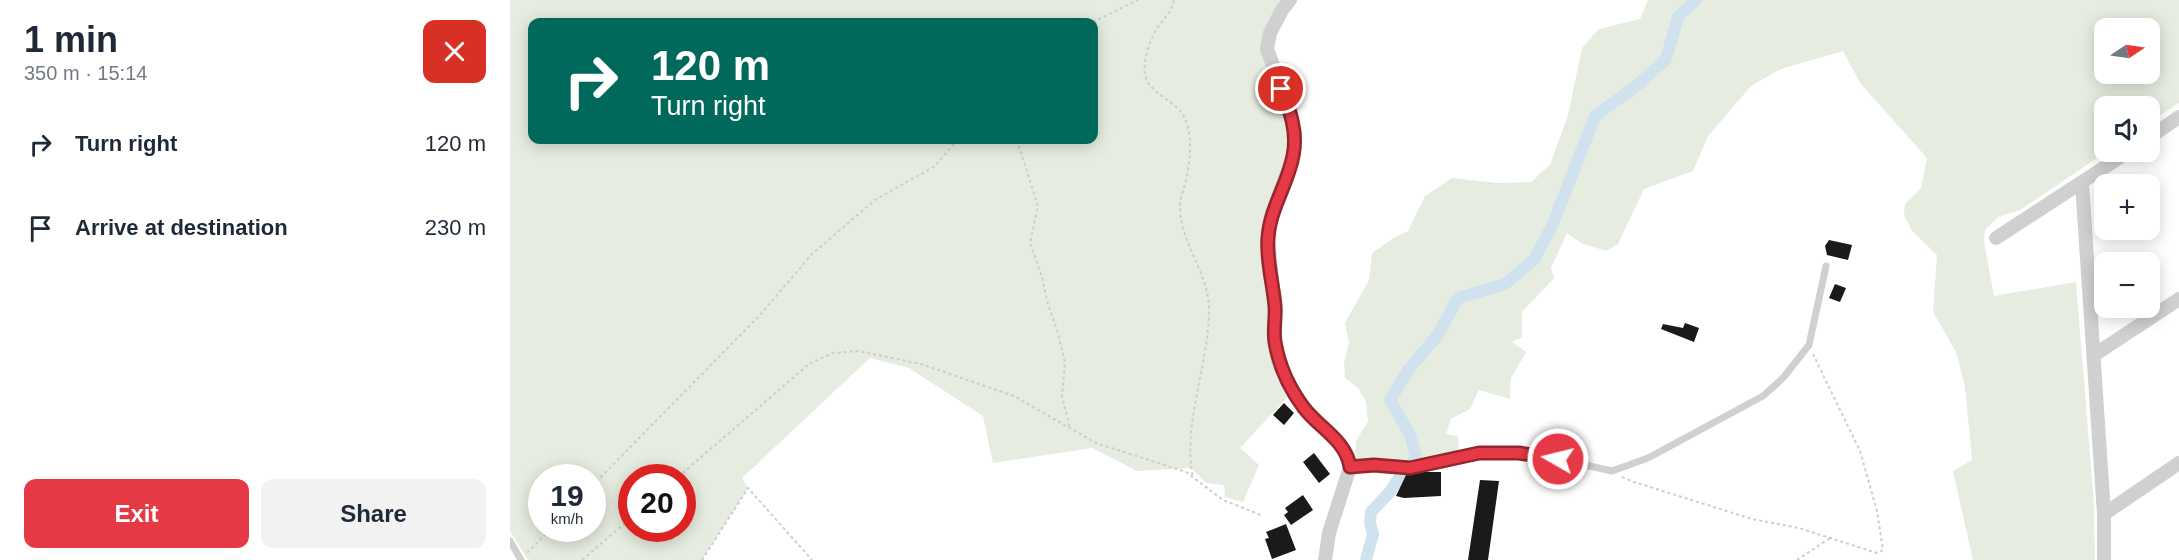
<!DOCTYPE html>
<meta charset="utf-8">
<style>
:root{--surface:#fff;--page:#f2f2f3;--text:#1f2937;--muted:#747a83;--accent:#e63946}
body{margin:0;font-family:Helvetica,sans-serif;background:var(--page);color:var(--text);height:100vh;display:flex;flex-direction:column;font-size:22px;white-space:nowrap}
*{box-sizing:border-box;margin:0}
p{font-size:20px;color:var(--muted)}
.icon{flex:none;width:33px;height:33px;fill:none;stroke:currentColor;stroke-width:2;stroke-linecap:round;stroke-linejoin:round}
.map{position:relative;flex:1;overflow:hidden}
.panel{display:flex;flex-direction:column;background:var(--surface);width:510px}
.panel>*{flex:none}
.hud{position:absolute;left:18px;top:18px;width:570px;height:126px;border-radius:12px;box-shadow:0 3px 15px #0003;background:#00695c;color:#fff;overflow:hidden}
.needle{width:39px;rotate:77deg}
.controls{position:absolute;left:1584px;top:18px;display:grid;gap:12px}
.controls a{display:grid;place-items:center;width:66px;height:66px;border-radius:12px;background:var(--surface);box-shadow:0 3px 15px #0003;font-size:30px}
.speed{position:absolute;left:18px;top:464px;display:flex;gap:12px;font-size:30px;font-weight:700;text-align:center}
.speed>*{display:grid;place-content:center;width:78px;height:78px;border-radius:50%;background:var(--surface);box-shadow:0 3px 15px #0003;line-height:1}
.speed small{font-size:15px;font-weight:400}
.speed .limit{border:9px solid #d22;background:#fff;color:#111}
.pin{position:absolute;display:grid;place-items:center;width:51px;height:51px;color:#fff;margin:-26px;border:3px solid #fff;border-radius:50%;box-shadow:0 2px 6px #0007}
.me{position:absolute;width:66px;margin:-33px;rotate:278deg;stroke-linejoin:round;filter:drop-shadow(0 0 4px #0008)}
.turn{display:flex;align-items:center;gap:21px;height:126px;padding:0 24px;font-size:27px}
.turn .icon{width:78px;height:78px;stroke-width:2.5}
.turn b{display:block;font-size:42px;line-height:51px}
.round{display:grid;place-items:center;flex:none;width:63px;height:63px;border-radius:12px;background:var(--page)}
.overview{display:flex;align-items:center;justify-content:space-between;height:102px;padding:0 24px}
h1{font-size:36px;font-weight:600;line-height:45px}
.action{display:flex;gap:12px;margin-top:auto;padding:12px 24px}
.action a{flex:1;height:69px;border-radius:12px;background:var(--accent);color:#fff;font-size:24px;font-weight:600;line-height:69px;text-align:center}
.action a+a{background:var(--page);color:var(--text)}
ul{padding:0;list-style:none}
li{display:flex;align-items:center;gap:18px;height:84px;padding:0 24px}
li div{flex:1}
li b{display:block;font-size:22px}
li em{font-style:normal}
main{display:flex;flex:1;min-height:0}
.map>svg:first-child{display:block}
.green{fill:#e6ecdf;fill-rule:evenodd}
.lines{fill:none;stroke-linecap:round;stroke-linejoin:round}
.canal{stroke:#cfe2ee;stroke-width:12}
.building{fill:#1a1a1a}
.path{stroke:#cdcdcd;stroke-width:2;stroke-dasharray:3 3;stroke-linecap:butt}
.service{stroke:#d0d0d0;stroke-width:7}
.minor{stroke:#d0d0d0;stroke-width:14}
.route-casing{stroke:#96252e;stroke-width:15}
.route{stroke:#e63946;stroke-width:10}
</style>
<main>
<section class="panel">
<div class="overview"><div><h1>1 min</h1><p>350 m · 15:14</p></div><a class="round" style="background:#d93025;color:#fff"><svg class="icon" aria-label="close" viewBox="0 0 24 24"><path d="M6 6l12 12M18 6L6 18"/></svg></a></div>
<ul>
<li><svg class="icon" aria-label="right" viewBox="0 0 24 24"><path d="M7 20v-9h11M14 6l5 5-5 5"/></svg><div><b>Turn right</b></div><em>120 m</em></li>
<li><svg class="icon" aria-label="arrive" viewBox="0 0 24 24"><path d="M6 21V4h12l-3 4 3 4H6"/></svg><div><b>Arrive at destination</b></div><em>230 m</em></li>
</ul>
<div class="action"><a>Exit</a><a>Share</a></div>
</section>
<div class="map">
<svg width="1669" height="560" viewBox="0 0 1669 560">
<rect width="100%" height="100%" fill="#fff"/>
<path class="green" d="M0,0H780L760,33L785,135L761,216L764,339L783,391L730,448L749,465L733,502L715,497L714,485L696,483L681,468L627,471L582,448L483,463L473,416L399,368L360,358L232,478L238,488L192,560H18L0,531ZM22,22H584V140H22ZM32,477H82V528H32ZM122,477H172V528H122Z
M1138,0H1669V103L1640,122V106H1594V152H1596L1510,210L1488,217L1475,230L1474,241L1484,296L1566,282L1584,505L1585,560H1463L1443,471L1462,460L1455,387L1446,352L1423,312L1427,255L1402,231L1394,215L1395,204L1411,188L1417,158L1350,83L1333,51L1271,69L1241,86L1198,136L1183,171L1134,189L1108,244L1096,251L1071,243L1057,233L1041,268L1044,278L1012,312V337L1002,342L1016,352L1001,378L1000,399L969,390L960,409L941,419L936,434L948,436L949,453L911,462L845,459L846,441L858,421L856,401L847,387L835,378L834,362L839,342L835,323L859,280L862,253L885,237L898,231L915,196L942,178L987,183L1021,182L1040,165L1058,115L1072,48L1089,29L1130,19ZM1594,28H1640V74H1594Z"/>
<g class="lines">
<path class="canal" d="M904,459L906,457L900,435L880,400L899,369L927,336L948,298L995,284L1024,260L1042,226L1085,116L1129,84L1156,59L1168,17L1186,0
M856,560L863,534L860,523L861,512L879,493L892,473"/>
</g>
<path class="building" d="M1319,240L1342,245L1338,260L1317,255L1315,246Z
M1325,284L1336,288L1330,302L1319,298Z
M1175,323L1189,328L1184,342L1151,329L1153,324L1173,328Z
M774,403L784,413L774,425L763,415Z
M804,453L820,474L809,483L793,462Z
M909,472H931V496L894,498L886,496L897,473Z
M970,480L989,481L978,560H958Z
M793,495L803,510L781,525L774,515L778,512L775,508Z
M776,524L786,550L762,559L755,539L759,538L756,532Z"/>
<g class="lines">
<path class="path" d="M664,0C661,15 650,21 644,34C638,45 633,63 635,74C638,95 669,100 676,121C683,141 680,163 675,184C673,191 670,199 670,206C670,245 701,275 699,314C698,365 672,428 683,477
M583,22L628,0
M507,140L528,206L520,243L532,277L537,301L548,333L555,363L552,396L560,429
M168,477L299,364L323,353L348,351L411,364L504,396L586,443L676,472L713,500L751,515
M1112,477L1124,482L1242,519L1289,528L1367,553L1373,550L1367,511L1350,451L1303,354
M82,486L250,315L302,254L365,200L425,166L447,140
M17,553L42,528
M72,560L122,517
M192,560L238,488L302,560
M1287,560L1320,538"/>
<path class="service" d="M840,467L864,465L900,468L969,453H1009L1048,459L1102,471L1138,458L1253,396L1273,378L1299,345L1316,266
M0,541L11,560"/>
<path class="minor" d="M780,0L772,10L760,33L757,49L780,111L785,135L783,156L761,216L758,239L765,307L764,339L768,361L778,384L795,409L829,443L838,456L840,467L819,533L815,560
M1640,137L1669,117
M1572,183L1594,514V560
M1486,238L1618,152
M1584,355L1669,299
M1594,514L1669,463"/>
</g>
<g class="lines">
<g class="route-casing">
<path id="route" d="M771,89C780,110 788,132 783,156C778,184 760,208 758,238C756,260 763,283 765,306C766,318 763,330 765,342C769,366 779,388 794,408C809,428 836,440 840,467L864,465L900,468L969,453H1009L1048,459"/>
</g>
<use href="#route" class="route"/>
</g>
</svg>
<div class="controls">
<a><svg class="needle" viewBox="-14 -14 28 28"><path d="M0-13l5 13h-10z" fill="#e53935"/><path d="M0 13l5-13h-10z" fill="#747a83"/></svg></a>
<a><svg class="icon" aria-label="sound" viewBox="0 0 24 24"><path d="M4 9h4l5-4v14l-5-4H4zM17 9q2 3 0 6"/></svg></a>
<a>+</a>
<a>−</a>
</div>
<div class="speed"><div>19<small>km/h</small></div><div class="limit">20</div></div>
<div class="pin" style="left:771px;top:89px;background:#d93025"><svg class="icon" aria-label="arrive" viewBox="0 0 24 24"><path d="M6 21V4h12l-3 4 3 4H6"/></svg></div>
<svg class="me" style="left:1048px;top:459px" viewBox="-20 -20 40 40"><circle r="17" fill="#e63946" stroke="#fff" stroke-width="3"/><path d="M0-11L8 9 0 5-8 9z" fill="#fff"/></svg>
<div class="hud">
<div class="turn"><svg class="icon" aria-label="right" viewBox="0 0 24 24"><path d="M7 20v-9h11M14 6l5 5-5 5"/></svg><div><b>120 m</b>Turn right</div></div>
</div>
</div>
</main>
